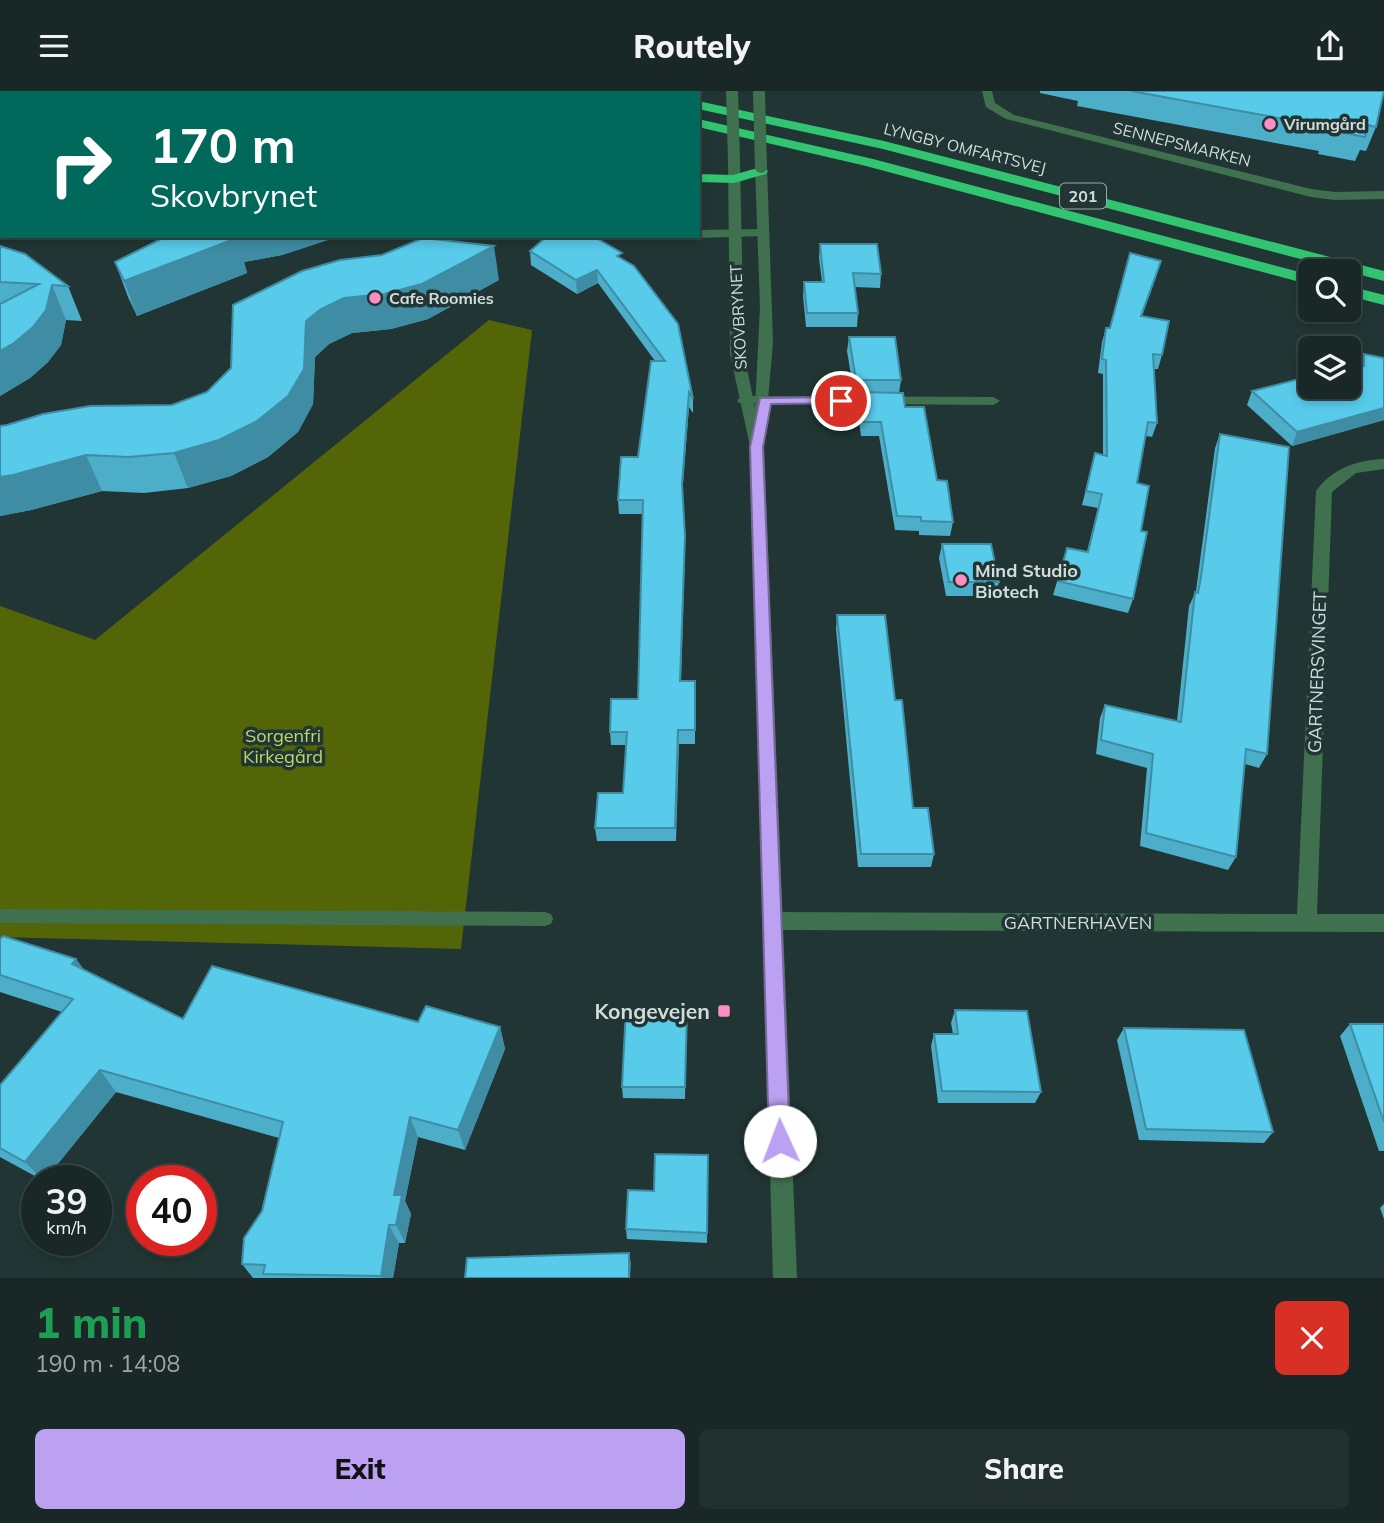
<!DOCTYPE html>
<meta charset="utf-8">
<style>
:root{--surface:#192827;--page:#22302f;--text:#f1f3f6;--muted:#9fa6a7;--line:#374444;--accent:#bca0f2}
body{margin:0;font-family:Mulish,sans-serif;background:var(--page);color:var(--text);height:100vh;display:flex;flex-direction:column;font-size:26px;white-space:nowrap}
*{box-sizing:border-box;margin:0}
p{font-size:23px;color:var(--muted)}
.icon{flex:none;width:38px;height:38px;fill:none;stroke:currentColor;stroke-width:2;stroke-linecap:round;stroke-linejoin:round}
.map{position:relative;height:1187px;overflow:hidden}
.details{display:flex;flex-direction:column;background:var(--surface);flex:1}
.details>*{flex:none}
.banner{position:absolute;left:0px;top:0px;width:700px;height:147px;box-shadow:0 4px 10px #0003,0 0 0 2px var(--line);background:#00695c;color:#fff;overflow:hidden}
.tools{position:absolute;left:1298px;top:168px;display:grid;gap:14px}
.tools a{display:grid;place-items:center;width:63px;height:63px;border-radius:10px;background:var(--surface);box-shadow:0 4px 10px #0003,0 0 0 2px var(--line);font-size:35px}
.speed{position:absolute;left:21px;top:1074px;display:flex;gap:14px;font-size:35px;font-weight:700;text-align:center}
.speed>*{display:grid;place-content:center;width:91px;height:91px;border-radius:50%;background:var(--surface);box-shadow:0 4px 10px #0003,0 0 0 2px var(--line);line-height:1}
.speed small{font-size:18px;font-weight:400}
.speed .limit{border:10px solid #d22;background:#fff;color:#111}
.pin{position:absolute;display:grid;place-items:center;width:60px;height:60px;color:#fff;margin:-30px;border:4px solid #fff;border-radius:50%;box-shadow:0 2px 7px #0007}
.me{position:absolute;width:77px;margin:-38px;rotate:358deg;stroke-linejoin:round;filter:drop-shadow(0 0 5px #0008)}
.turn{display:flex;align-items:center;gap:24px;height:147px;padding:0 35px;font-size:32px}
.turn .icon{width:91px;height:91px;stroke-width:2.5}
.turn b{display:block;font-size:49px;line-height:60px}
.round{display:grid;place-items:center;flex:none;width:74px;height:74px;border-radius:10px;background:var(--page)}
.headline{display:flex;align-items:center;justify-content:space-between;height:119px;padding:0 35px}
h1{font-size:42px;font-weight:800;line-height:52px;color:#1e9e55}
.button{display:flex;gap:14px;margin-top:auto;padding:14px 35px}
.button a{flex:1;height:80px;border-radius:10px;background:var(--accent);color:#111;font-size:28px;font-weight:800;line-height:80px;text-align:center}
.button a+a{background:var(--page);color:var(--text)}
header{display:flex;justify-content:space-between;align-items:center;height:91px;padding:0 35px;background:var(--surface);font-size:32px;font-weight:800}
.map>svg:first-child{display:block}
.green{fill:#546507}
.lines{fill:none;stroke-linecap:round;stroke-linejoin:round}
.service{fill:#3f714f;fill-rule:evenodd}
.minor{fill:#3f714f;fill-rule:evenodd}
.tertiary{fill:#3f714f;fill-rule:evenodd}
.motorway{fill:#31c572;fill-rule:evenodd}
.tertiary-bridge{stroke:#3f714f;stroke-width:12}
.wall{fill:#4caec9}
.shaded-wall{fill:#3e8da4}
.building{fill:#58caea;stroke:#3e8da4;stroke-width:2}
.route{fill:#bca0f2;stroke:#7a689d;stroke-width:2}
.poi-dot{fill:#fb8fc4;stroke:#213634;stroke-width:2.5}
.labels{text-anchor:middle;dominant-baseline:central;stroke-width:7;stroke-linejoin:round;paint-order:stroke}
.far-poi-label{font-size:16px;font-weight:bold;fill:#d1dddb;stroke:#213634;text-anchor:start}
.far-street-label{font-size:16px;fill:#d1dddb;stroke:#213634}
.shield{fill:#213634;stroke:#9caba9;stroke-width:2}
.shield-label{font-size:16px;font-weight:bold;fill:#d1dddb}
.poi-label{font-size:18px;font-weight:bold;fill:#d1dddb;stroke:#213634;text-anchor:start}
.street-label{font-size:18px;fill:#d1dddb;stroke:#213634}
.park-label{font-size:18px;fill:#bed868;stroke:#213634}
.near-poi-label{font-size:21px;font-weight:bold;fill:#d1dddb;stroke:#213634;text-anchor:end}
</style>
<header><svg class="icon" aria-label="menu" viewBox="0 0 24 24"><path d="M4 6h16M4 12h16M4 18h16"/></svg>Routely<svg class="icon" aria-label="share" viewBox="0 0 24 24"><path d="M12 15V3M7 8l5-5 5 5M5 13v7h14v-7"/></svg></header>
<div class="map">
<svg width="1384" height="1187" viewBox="0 0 1384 1187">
<rect width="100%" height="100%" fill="#213634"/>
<path class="green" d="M489,229L532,239L461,858L0,846V515L95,549Z"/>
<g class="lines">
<path class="service" d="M0,818L545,821L551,823L553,828L551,833L545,835L0,832Z"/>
<path class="minor" d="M982,0H992L995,12L1014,24L1311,98L1335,101L1384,100V108L1335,109L1311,106L1006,28L986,16Z
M0,30H2V36H0Z
M763,138L769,142L767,145L698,147L693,145H698V139Z
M744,305L993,306L1000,310L993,314L739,312L737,309Z
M1384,368V378L1356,382L1332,401L1317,823H1384V841L772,839L765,836L762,830L765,824L772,821L1297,823L1316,400C1333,377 1357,369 1384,368Z"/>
<path class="tertiary" d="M734,67L740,70L744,263L755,317L760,216L755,76L761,73L767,76L773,251L764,356L797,1187H773L750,355L730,263L728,70Z"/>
<path class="motorway" d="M135,0H168L169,2H136Z
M485,0H507L508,2H486Z
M606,0H628L629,2H607Z
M698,10L884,50L1384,180V190L883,58L698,18Z
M698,28L873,68L1311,184V194L866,75L698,36Z
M761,76L768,80L766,83L734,92L698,91V83L733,84Z
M1349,195L1384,204V214L1349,205Z"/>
<path class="tertiary-bridge" d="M732,0L734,70
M759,2L761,76"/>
</g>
<path class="wall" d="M1040,0H1384L1376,36L1366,60L1360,59L1355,70L1318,63L1319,60L1077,15L1078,10L1040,2Z
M156,145H340L282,164L244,171L247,182L137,225L128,206L115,171L160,149Z
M820,153L881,183L880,197L855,196L858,222L857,236H806L803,205L804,191H822L819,167Z
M0,155L68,195L82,230L66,229L61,254L48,271L30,287L0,305Z
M530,160L623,168L693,308V322L689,316L682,401L685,459L681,590H695V653H679L676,750H597L595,737L623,702L626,654H611L610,641L638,608L643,423H619L618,409L638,366L655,270L598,192L577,203L531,174Z
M1161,170L1142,225L1162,264L1158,278H1154L1157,332L1152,346L1146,345L1137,392L1141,440L1133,508L1128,522L1053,504L1067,457L1087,461L1098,417L1082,414L1095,362L1103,364V283L1098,282L1102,251L1106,237H1110Z
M499,189L428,228L391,238L352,242L329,253L315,266L313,313L298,341L268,366L231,385L188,397L144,402L102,400L31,419L0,425V335L172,314L207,301L231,277Z
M849,246L901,289L899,302L937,389L953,431L950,445L919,444V440L895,439L879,345H861L857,316L858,303H854L847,260Z
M1364,263L1384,267V329L1292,355L1247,314L1252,300L1358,274Z
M1220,343L1267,663L1259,677L1245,673L1236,766L1228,779L1140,755L1147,677L1096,663L1100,627L1105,614L1177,630L1189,515L1196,500L1215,357Z
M942,453L999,491L996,505H946L939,467Z
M837,524L895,609L913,717L934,763L931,776H858L836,538Z
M0,848L76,868L84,879L183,928L418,931L500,936L505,958L465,1059L418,1046L405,1110L411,1123L405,1152H399L393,1187H253L242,1173L262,1120L279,1047L116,1001L44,1090L0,1066V994L62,921L0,901Z
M687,918L685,1008L623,1007L622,996Z
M955,919L1041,1001L1035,1012H938L931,955L934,943H953L951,932Z
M1350,933H1384V1060H1379L1340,945Z
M1124,937L1273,1041L1264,1052L1139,1049L1117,949Z
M708,1064L707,1152L627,1148L626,1138L654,1100Z
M1384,1113V1128L1380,1117Z"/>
<path class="shaded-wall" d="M2,88V124L0,125V89Z
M236,145H340L282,164L244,171L247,182L137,225L124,190Z
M494,155L499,189L428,228L391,238L352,242L329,253L315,266L313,313L298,341L268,366L231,385L188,397L174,362L306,230L321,218L344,207Z
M1161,170L1157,184L1137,239L1141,225Z
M597,179L598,192L577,203L576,189Z
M52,194L66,229L61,254L48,271L30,287L0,305V260Z
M689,301V316L682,407V393Z
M1384,317V329L1292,355L1297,341Z
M86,364L102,400L31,419L0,425V386Z
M76,868L92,890L72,873Z
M500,936L505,958L465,1059L458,1039Z
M100,979L116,1001L44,1090L25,1071Z
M410,1026L418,1046L405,1110L411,1123L405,1152L396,1134L394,1104Z
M389,1134L399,1152L393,1187H382L381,1185Z
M629,1162L631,1173L630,1187H629Z"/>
<path class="building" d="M1131,0H1384L1376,36L1368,34L1365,46L1327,38L1328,36Z
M2,55V88L0,89V56Z
M167,145H236L237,147L124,190L115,171Z
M547,145H593L622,162L617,165L634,175L678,233L693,308L689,301L682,393L685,445L680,590H695V639H678L675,737H595L598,702H623L627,641H610L611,608H638L643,409H618L621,366H638L651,270H665L597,179L576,189L530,160Z
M423,147L494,155L422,193L384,203L344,207L321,218L306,230L304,278L288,305L257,330L219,349L174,362L129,366L86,364L13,384L0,386V335L7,334L43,323L90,315L172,314L207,301L231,277L233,214L302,180L340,169L382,164Z
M820,153H877L881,183L853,182L858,222H807L804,191H824Z
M0,155L25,163L68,195L52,194L46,219L33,236L14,252L0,260V213L39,193L0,191Z
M1130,162L1161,170L1141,225L1169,230L1162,264L1153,263L1157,332L1148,331L1137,392L1149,395L1141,440L1147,441L1133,508L1058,490L1067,457L1088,461L1102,403L1086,400L1095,362L1107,365L1106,269L1102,268L1106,237H1110Z
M849,246H895L901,289H856Z
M1364,263L1384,267V317L1297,341L1252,300L1311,285V296H1349V275L1355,274L1364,275Z
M858,301L903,302L905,316H924L937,389L947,390L953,431L921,430V426L897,425L881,331H863Z
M1220,343L1289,356L1267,663L1246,658L1236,766L1146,742L1153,663L1101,649L1105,614L1181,631L1195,501L1198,502L1201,486Z
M942,453H991L999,491H949Z
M837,524H885L895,609H902L913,717H928L934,763H861Z
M3,845L76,868L72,873L183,928L212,875L418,931L426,915L500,936L458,1039L410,1026L394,1104H402L396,1134H389L381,1185L263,1183L265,1174L242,1173L244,1147L262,1120L283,1031L100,979L25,1071L0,1057V994L73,908L0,884V848Z
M626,917L687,918L685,996H622Z
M955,919L1027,920L1041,1001L942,1000L934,943H958Z
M1350,933H1384V1031Z
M1124,937L1244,939L1273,1041L1146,1038Z
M655,1063L708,1064L707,1142L626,1138L628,1099L654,1100Z
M629,1162V1187H465L467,1167Z"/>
<path class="route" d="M841,306L846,307V312L771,313L763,356L790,1050L787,1057L780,1060L772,1057L769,1050L750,356L760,307Z"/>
<g class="poi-dot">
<circle cx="1270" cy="33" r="7"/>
<circle cx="375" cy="207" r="7"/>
<circle cx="961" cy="489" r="7"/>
<rect x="717" y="913" width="14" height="14" rx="3.5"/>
</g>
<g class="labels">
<g class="far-poi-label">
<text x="1284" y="33">Virumgård</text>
<text x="389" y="207">Cafe Roomies</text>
</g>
<g class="far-street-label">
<text transform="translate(1182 53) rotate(14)">SENNEPSMARKEN</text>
<text transform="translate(965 57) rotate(14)">LYNGBY OMFARTSVEJ</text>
<text transform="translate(738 226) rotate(-93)">SKOVBRYNET</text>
</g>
<rect class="shield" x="1060" y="92.5" width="46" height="25" rx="5"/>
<g class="shield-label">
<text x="1083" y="105">201</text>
</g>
<g class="poi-label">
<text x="975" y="479">Mind Studio<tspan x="975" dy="21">Biotech</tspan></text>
</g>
<g class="street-label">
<text transform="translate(1317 581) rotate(-88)">GARTNERSVINGET</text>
<text x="1078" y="831">GARTNERHAVEN</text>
</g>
<g class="park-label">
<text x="283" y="644">Sorgenfri<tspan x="283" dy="21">Kirkegård</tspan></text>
</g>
<g class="near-poi-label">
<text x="710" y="920">Kongevejen</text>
</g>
</g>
</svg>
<div class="tools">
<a><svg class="icon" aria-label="search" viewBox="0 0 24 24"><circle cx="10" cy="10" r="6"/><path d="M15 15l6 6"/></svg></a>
<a><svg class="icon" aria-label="layers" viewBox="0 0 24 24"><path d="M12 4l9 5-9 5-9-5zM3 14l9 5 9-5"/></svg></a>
</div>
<div class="speed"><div>39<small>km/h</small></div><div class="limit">40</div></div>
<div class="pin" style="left:841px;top:310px;background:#d93025"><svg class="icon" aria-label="arrive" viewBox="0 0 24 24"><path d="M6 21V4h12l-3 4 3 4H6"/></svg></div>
<svg class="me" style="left:780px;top:1050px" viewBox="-20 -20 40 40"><circle r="19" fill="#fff"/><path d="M0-13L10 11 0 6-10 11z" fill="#bca0f2"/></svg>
<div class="banner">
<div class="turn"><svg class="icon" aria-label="right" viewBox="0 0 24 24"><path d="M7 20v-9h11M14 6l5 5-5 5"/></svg><div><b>170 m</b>Skovbrynet</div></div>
</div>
</div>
<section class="details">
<div class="headline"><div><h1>1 min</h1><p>190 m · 14:08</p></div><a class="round" style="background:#d93025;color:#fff"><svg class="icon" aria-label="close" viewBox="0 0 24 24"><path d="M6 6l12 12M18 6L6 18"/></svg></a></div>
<div class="button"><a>Exit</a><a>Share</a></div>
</section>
